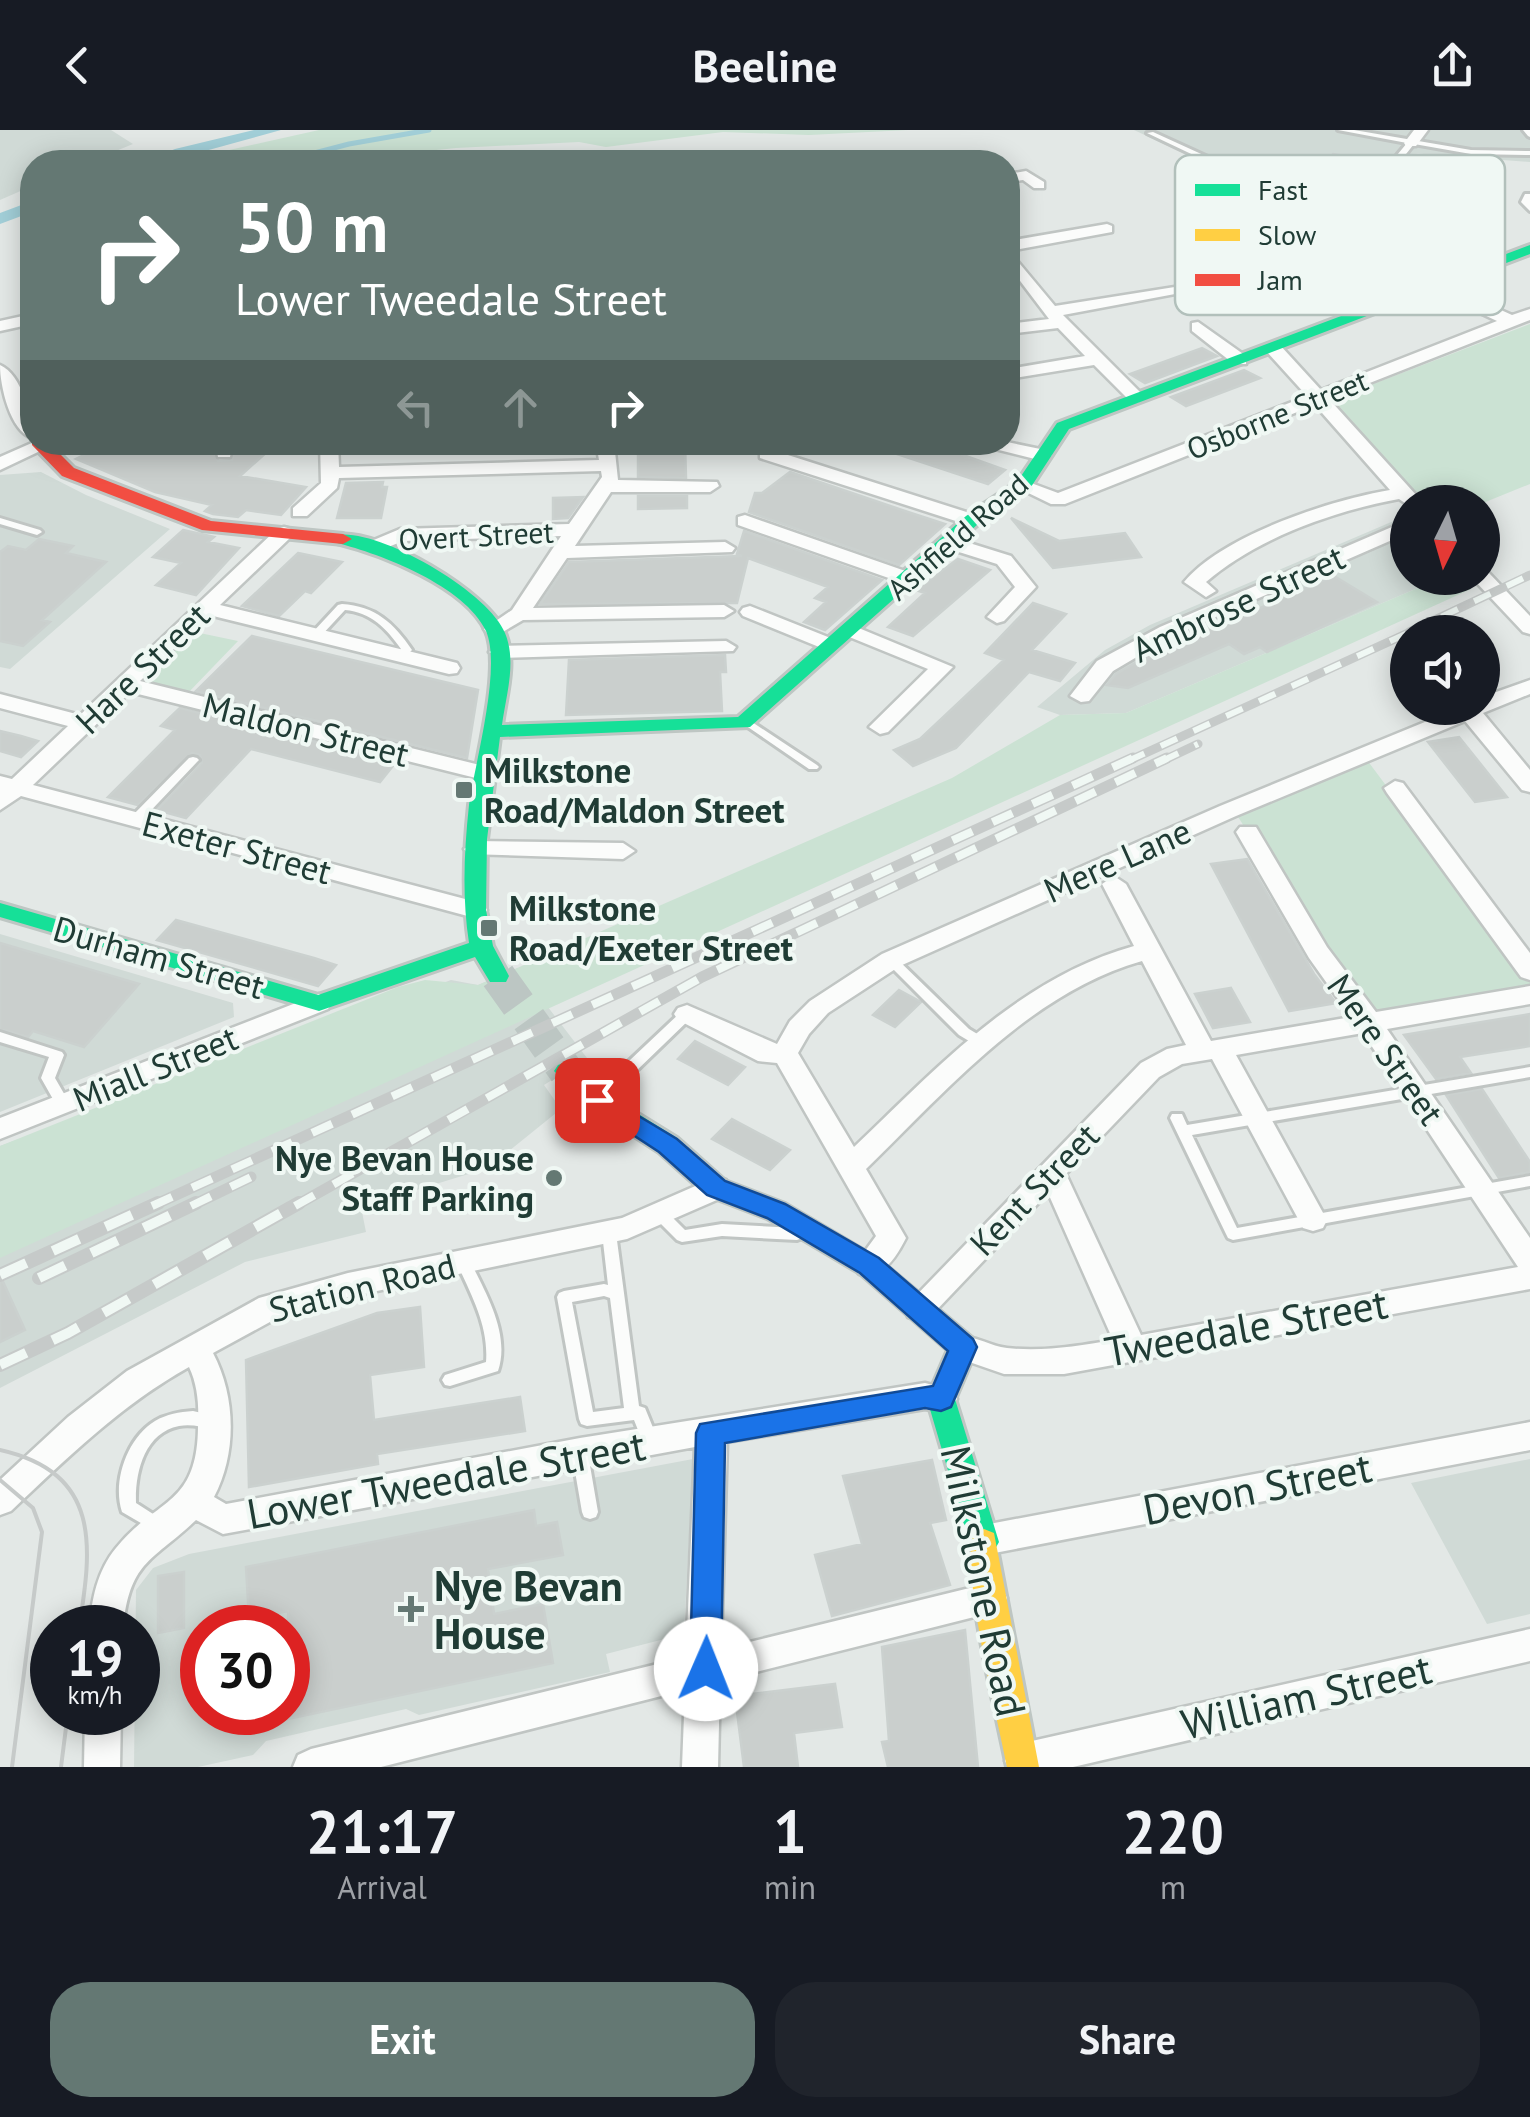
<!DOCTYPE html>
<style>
:root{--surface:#171b24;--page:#20242c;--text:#f1f3f6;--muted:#9ea1a6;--accent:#647873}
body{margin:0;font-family:"PT Sans",sans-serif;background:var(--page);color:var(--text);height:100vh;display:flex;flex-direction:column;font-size:38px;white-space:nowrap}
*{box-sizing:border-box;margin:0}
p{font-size:32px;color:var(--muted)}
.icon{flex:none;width:55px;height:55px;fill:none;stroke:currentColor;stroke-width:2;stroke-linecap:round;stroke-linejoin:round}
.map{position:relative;height:1637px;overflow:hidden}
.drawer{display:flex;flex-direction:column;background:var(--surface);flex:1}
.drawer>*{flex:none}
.top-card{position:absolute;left:20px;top:20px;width:1000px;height:305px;border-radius:40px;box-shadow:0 5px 25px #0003;background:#647873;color:#fff;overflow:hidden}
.needle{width:65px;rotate:185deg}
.controls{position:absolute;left:1390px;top:355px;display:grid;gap:20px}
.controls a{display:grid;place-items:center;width:110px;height:110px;border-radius:50%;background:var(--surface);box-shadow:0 5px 25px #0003;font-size:50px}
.speed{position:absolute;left:30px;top:1475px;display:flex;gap:20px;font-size:50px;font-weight:700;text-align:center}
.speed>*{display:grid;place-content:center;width:130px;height:130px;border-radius:50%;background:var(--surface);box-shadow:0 5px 25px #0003;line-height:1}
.speed small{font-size:25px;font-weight:400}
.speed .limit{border:15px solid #d22;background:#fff;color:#111}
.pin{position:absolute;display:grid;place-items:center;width:85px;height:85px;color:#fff;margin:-42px;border-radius:20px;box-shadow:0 5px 15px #0006}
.me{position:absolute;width:110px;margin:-55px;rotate:1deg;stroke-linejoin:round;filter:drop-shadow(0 0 8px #0008)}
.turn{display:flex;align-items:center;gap:35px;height:210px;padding:0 50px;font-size:45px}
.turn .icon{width:130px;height:130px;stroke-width:2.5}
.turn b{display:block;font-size:70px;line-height:85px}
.lanes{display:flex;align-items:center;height:95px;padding:0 50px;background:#0003;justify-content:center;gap:50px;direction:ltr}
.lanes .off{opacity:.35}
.eta{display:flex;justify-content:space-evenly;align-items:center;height:170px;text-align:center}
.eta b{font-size:60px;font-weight:700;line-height:70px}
.button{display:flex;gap:20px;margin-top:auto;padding:20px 50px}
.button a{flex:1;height:115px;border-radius:40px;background:var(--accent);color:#fff;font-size:40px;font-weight:700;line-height:115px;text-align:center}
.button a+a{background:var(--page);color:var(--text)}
header{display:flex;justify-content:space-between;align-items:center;height:130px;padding:0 50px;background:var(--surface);font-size:45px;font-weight:700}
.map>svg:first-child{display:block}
.built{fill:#d0dad6;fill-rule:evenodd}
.green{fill:#cbe2d3}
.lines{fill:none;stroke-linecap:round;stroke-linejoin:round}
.stream{stroke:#a2cfd8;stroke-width:5}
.canal{fill:#a2cfd8;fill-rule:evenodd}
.building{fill:#cacfcd;stroke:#cbd1cf;stroke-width:2.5}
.secondary-tunnel{stroke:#bcc6c3;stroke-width:35;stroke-dasharray:35 18;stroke-linecap:butt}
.lane-casing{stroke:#c0c5c3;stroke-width:6}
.street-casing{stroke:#c0c5c3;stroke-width:5}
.fast-casing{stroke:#bec6c3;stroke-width:6}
.slow-casing{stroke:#bec6c3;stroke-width:6}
.jam-casing{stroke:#bec6c3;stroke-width:6}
.lane{fill:#fbfcfb;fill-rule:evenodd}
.street{fill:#fbfcfb;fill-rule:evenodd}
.fast{fill:#16e098;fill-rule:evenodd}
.slow{fill:#ffcf43;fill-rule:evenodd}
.jam{fill:#f24e42;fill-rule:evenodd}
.tram{stroke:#c6cac9;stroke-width:4}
.rail-far2-casing{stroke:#c6cac9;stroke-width:9}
.rail-far1-casing{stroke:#c6cac9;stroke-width:11}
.rail-casing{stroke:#c6cac9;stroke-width:14}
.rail-far2{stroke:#f0f8f4;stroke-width:6;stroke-dasharray:18;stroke-linecap:butt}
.rail-far1{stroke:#f0f8f4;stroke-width:8;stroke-dasharray:22;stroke-linecap:butt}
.rail{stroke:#f0f8f4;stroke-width:10;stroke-dasharray:29;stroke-linecap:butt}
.route{fill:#1a73e8;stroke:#114b97;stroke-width:2.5}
.poi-dot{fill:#647873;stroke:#f0f8f4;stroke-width:4}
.labels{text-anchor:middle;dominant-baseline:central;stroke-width:8;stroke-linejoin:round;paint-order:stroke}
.far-street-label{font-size:30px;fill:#203c35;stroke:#f0f8f4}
.street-label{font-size:35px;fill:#203c35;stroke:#f0f8f4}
.poi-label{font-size:35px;font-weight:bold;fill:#203c35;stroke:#f0f8f4;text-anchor:start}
.near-street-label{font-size:42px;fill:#203c35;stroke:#f0f8f4}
.near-poi-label{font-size:42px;font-weight:bold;fill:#203c35;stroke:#f0f8f4;text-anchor:start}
.key{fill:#f0f8f4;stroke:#b2c0bb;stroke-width:2.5}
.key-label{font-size:28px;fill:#203c35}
</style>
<header><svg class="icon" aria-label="back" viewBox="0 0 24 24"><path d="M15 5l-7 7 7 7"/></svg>Beeline<svg class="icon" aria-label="share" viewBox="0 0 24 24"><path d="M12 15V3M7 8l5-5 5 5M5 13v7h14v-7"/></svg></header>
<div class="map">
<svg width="1530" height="1637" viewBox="0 0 1530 1637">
<rect width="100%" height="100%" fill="#e3e8e6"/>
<path class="built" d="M0,0H111L133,14L89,32H32V56L0,70Z
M1134,0H1530V32L1411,23L1505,35L1495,78L1503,87L1300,152L1236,136L1185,99L1286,77H1307L1294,75Z
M41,342L86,365L170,399L10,539L0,537V345Z
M1403,387L1407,393L1408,448H1441L1126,583L1060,585L1037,577L1105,520L1150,495Z
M0,804L233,873L234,887L0,982Z
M518,838L587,928L544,955L561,979L488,1038L361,1077L366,1102L245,1132L0,1258V1016L451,850L478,855Z
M693,1329L684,1504L606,1524L610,1542L419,1585L406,1579L266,1611L253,1625L198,1637H134L136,1460L153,1438L189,1424ZM202,1498H288V1582H202Z
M1530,1329V1484L1487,1494L1411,1353Z"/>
<path class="green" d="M319,0H908L809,5L723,2L606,17L579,12L456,18L319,32H176Z
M1530,194V354L1483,373L1418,372L1326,272Z
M1441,448H1462L1471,459L0,1128V1016L398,857L425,850L478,855L952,648L1060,585L1126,583Z
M195,502L238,511L187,564L142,553Z
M1364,626L1530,848V861L1374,890L1320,817L1235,682Z"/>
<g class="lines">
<path class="stream" d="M280,32L349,14L429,0"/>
<path class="canal" d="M254,0H281L165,32H142L175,19Z
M32,71V82L0,94V83Z"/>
</g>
<path class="building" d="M1333,24L1385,34L1368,48L1331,62L1303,56Z
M1202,218L1217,226L1145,253L1130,244Z
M1244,240L1260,248L1186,276L1171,267Z
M110,312H211L218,331L232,330L237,312H278L240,346L306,357L281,385L246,380L238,387L213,384L205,381L212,375L155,362L76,329Z
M638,312H685L686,348L638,347Z
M873,312H927L1005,340L988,354L873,316Z
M790,342L911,383L945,394L899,435L749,382L755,363H762Z
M383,352L382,357H387L381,388H337L346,353Z
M638,366H687V378L638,379Z
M583,367L568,388L553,389V368Z
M1011,388L1059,411L1125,403L1141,427L1053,438Z
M183,400L214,407L208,412L239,418L196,465L156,455L181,433L153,427Z
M744,401L882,450L825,500L804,492L826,472L815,468L828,457L748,428L737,473L540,474L569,432L742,426L737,424Z
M39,409L73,416L66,423L106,432L42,490L50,492L23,516L0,511V422L8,416L26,420Z
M298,423L342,432L311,463L305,461L279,486L242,476Z
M958,429L990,440L913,506L888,497L925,463L916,460Z
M1334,446L1377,472L1267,522L1260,517L1244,524L1229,514L1128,558L1107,555L1116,544L1144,528Z
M1033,473L1066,484L1032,520L1075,533L1060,551L1029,542L956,618L913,636L894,620L920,609L1004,530L985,523Z
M252,506L478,560L467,628L196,561Z
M725,525L726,542H720L722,581L566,585L569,530Z
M180,578L396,632L380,652L251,619L186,688L157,680L202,633L200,625L192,623L138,675L108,667L175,600L161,596Z
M0,601L21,606L38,611L21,627L0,621Z
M1459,607L1507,667L1475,672L1428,612Z
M1247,729L1314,844L1336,873L1289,881L1211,734Z
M176,790L314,828L336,835L318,856L157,810Z
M0,813L139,854L84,917L33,901L28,907L0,899Z
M1231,858L1250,892L1213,898L1195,864Z
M899,860L921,872L895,897L873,885Z
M1530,884V916L1460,927L1471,943L1436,949L1404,905Z
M695,911L745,937L728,955L678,929Z
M1482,959L1530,1032V1042L1499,1048L1446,965Z
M732,989L790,1020L770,1040L712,1009Z
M0,1145L25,1200L0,1212Z
M420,1177L424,1237L370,1245L374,1290L520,1267L525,1301L377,1324L378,1334L249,1357L246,1230L377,1183Z
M932,1330L946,1390L930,1393L950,1455L832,1486L815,1425L862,1414L843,1346Z
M534,1380L536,1396L557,1392L563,1425L488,1439L494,1484L543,1474L553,1533L288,1589V1481L249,1489L246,1437Z
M184,1442V1498L158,1503V1446Z
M965,1500L978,1637H888L882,1612L889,1611L882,1517Z
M835,1554L842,1597L794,1603L798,1637H744L735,1566Z"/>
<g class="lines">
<path class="secondary-tunnel" d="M498,846L566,941"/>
<g class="lane-casing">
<path id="lane" d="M1338,0H1354L1471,20L1530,21V25L1471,24L1414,14C1374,65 1353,83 1286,69L1147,3L1153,2L1291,65L1311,69L1330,70L1344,68L1357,62L1383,42L1407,13Z
M1523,0H1530V7L1528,6Z
M1525,64H1530V81L1521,72Z
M0,388L40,400L42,402L37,405L0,394Z
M342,474C375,476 394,493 412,520L404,528H396L395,526L401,519C387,499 371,482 345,480L320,507H312V503L338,475Z
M746,588L817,635L819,637L817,639H809L742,593L741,591L742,589Z
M193,627L197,628L199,630L197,632L140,692H132L130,689L132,686L189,628Z
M891,826L895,827L969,899L989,911L991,914L989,917H979L959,905L887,833L885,830L887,827Z
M687,879L693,884L692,887L604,972H594L592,968L594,964L682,881Z
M0,902L62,922L64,925L55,948L70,974L68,978H58L41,948L49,927L0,912Z
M1530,937V947L1192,1005L1237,1098L1530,1046V1056L1233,1110L1228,1108L1226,1104L1170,988L1172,984H1182L1187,995Z
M661,1079L666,1081L685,1100L722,1094L797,1098L802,1100L804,1104L802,1108L797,1110L722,1106L682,1112L677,1110L656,1089L654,1085L656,1081Z
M609,1097L614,1099L616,1103L639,1276L645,1278L658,1310L656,1315L650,1317L644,1315L634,1290L587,1296L581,1294L579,1289L557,1167L559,1163L564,1161L604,1154L608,1155L602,1103L604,1099ZM604,1166L610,1168L624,1278L593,1282L572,1172Z
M463,1125L468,1127C484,1160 511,1203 498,1241L450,1256L445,1255L442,1250L445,1245L486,1232C489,1195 470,1163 456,1131L458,1127Z
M193,1281L219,1287L221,1292L219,1297C205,1299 193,1293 179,1296C144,1303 135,1343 136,1373L164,1391L166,1396L164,1401L158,1403L122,1382C112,1352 127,1308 155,1291C167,1284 179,1282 193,1281Z
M580,1317L586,1319L588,1324L598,1382L596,1387L590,1389L584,1387L582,1382L572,1324L574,1319Z"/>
</g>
<g class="street-casing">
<path id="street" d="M1414,0H1428L1416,16H1406L1404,13Z
M1026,41L1044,52V58H1034L1023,50L1008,52V44Z
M1107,94L1112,96V102L1009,121L1055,176L1181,156L1183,159L1175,164L1063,185L1146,268L1137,273L1131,272L1094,235L1008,249V239L1085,226L1058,198L1008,204V194L1049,189L1008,135V111Z
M1429,153H1441L1512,185L1530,179V190L1329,269L1417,366L1418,372L1408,375L1399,369C1334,381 1257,408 1206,452L1216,461L1206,467L1184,452C1223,405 1331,370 1390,360L1315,275L1065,374H1051L1014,356L1023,350L1058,363L1307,266L1267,222V214H1279L1321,260L1497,191L1429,159Z
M32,184V194L0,201V191Z
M1198,192L1246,226V234H1234L1192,201V193Z
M0,235C22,245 32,286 32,308C10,301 0,256 0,235Z
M34,312H59L0,340V327Z
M215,312H233L230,327H218Z
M320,312H338L339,337L599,330L596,312H614L618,350L717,352L719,356L710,362H611L575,416L725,412L735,418L732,422L567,428L533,478L724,475L734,481L724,487L523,490L501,503H487L484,499L512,480L561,406L403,411L376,422L366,416L369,412L400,399L569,394L602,347L601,341L339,348L337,358L307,386H293V378L321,353Z
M967,312H1007L1050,321L1052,325L1043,331Z
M766,318L979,386L982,390L972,396L965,394L760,328V320Z
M745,385L914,444L917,448L914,452H900L738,395V387Z
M1408,390V403L1174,505L1113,541L1089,571L1081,572L1070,566L1097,531L1160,497Z
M284,397L291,399V407L220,475L457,533L460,538L457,543L449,544L209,485L140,551L496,639L499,644L496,649L488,651L130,562L33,655L484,774L487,780L484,786L475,788L21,666L0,680V646L12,649L68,596L0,578V564L80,585L277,399Z
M947,406L1011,426L1036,457L1004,491L997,493L987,487L1015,457L997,434L940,416L937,412Z
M1482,441L1489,443L1530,486V504L1523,502L1475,451L1472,448H1482Z
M750,476L838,511L841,515L831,521L824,519L743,486L740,482L743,478Z
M849,494L953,537L888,602L880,604L869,597L928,539L842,504L839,500L842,496Z
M726,511L736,517L733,521L500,528L489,522L500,516Z
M1530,550V564L1483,583L1530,640V662L1522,660L1465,591L1236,686L900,836L828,883L809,904L798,923L854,1017C938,937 1019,848 1134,816L1102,754L1114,746L1126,754L1211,911L1351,887L1309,828L1236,702L1240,697H1256L1327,817L1376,882L1530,856V874L1387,899L1530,1108V1159L1064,1244H1004L952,1226L948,1217L952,1208C972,1202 987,1216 1007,1218C1042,1222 1078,1216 1113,1210L1048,1063L930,1187L919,1190L908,1187L904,1178L1141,933L1167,919L1186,915L1142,831C1030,863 947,960 866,1039L906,1108C897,1126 881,1152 859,1144L854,1136L876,1106L777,933L758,931L678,890L674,884L678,878L687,875L777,914L790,891L810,871L882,824L1220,676L1459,578H1482V567ZM1363,903L1518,1137L1141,1205L1066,1044L1159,947L1182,934L1212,929L1303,1098L1313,1101L1323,1098L1327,1090L1236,925Z
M1395,651L1403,653L1530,823V850L1521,847L1387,663L1384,658Z
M476,711L623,713L635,721L623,729L468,724L464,719Z
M319,864L328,867L332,873L328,879L0,1009V988Z
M716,1047L726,1050L730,1058L726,1066L627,1109L348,1167L279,1187L213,1223C236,1267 237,1323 214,1367L226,1374L580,1308L925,1253L952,1260L957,1269L952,1278L941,1282L925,1279L727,1312L721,1519L990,1453L1002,1457L1007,1468L1002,1479L990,1483L720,1551L718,1637H682L685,1560L381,1637H293L298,1625L311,1619L686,1527L695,1317L223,1404L196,1390C152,1432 130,1430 123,1498H89C92,1469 97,1441 116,1418C156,1368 197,1377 198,1297C199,1276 198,1256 189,1237C121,1275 67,1328 11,1381L0,1385V1350L68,1287L127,1241L259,1168L348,1143L622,1088Z
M1530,1292V1320L984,1425L972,1420L968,1410L972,1400L984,1395Z
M1530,1499V1531L1073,1637H1008L1005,1631L1010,1619L1023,1613Z
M85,1582H121L120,1637H84Z"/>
</g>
<g class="fast-casing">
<path id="fast" d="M1530,115V124L1069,299L1029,360L978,394L750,597L500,607L487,709L486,780L493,816L509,846L506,852H490L475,827L319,881L0,787V773L318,865L469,813C462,767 464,722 469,675C475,632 502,538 486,501C465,456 381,424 337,413V405C379,398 489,462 505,503C517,532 506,565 502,595L738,587L966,386L1017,352L1057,293Z
M566,932L574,935L606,964L677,1008L725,1051L785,1074L878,1129L973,1209L977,1217L955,1269L999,1412L994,1421L984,1425L974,1421L969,1412L927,1269L948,1220L860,1143L767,1088L707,1065L659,1022L588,976L554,941L558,935Z"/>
</g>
<g class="slow-casing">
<path id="slow" d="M984,1399L994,1403L1039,1637H1007C999,1594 959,1435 974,1403Z"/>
</g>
<g class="jam-casing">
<path id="jam" d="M32,309V312H48L74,338L211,391L343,404L352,409L343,414L202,400L62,346L32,315Z"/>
</g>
<use href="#lane" class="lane"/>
<use href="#street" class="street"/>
<use href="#fast" class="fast"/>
<use href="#slow" class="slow"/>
<use href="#jam" class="jam"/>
<path class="tram" d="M0,1320C102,1343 92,1417 79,1498
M0,1350L33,1378L42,1402L12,1637
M61,1637L68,1582"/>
<g class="rail-far2-casing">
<path id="rail-far2" d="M1409,502L1530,445
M1128,631L1408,503
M1162,631L1198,614"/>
</g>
<g class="rail-far1-casing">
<path id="rail-far1" d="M152,1076L1133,628
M191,1076L251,1047
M295,1076L702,847L1167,628"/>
</g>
<g class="rail-casing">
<path id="rail" d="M0,1145L158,1073
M39,1148L196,1073
M0,1235L68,1203L299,1073"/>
</g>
<use href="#rail-far2" class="rail-far2"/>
<use href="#rail-far1" class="rail-far1"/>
<use href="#rail" class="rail"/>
</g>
<path class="route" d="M597,961L677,1009L725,1051L785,1074L879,1128L973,1209L977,1217L951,1277L941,1281L925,1278L725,1313L721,1539L717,1550L706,1554L694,1550L690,1539L696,1303L700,1294L933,1256L948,1221L860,1143L767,1088L707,1065L659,1022L589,976L585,970L589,964Z"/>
<g class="poi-dot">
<rect x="454" y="650" width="20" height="20" rx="5"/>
<rect x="479" y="788" width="20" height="20" rx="5"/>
<circle cx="554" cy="1048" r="10"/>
<path d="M406 1464h10v10h10v10h-10v10h-10v-10h-10v-10h10z"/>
</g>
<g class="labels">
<g class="far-street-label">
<text transform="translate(1277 284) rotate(-22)">Osborne Street</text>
<text transform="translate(476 405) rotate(-3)">Overt Street</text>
<text transform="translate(957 406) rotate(-41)">Ashfield Road</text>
</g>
<g class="street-label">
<text transform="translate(1238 473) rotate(-25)">Ambrose Street</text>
<text transform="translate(142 538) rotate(-44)">Hare Street</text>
<text transform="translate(306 599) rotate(14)">Maldon Street</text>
<text transform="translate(237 717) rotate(15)">Exeter Street</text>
<text transform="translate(1117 730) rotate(-24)">Mere Lane</text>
<text transform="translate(159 827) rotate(16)">Durham Street</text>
<text transform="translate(1386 919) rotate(55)">Mere Street</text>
<text transform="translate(155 938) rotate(-22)">Miall Street</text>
<text transform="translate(1034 1059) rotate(-46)">Kent Street</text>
<text transform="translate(362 1157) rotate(-14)">Station Road</text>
</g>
<g class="poi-label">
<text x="484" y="640">Milkstone<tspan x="484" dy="40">Road/Maldon Street</tspan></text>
<text x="509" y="778">Milkstone<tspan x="509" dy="40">Road/Exeter Street</tspan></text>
<text x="534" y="1028" text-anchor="end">Nye Bevan House<tspan x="534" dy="40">Staff Parking</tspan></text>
</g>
<g class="near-street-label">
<text transform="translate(1246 1197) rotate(-10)">Tweedale Street</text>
<text transform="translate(446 1349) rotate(-10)">Lower Tweedale Street</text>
<text transform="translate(1257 1358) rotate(-11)">Devon Street</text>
<text transform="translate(984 1451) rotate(78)">Milkstone Road</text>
<text transform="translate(1306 1566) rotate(-13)">William Street</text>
</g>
<g class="near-poi-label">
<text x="434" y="1455">Nye Bevan<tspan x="434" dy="48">House</tspan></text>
</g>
</g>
<rect x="1175" y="25" width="330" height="160" rx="15" class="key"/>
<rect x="1195" y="54" width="45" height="12" fill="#16e098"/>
<rect x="1195" y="99" width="45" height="12" fill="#ffcf43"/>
<rect x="1195" y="144" width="45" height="12" fill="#f24e42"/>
<g class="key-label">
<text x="1258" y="70">Fast</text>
<text x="1258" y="115">Slow</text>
<text x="1258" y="160">Jam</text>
</g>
</svg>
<div class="controls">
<a><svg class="needle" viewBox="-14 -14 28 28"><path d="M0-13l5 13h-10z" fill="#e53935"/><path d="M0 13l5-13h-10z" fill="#9ea1a6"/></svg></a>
<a><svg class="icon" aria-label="sound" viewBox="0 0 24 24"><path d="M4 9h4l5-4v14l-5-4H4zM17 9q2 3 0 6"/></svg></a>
</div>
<div class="speed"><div>19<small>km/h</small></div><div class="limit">30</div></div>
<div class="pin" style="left:597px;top:970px;background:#d93025"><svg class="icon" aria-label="arrive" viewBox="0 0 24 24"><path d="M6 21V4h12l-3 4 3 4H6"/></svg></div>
<svg class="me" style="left:706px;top:1539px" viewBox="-20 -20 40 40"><circle r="19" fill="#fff"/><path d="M0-13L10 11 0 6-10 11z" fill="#1a73e8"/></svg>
<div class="top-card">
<div class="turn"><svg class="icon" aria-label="right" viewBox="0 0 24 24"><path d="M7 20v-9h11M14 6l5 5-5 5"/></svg><div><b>50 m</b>Lower Tweedale Street</div></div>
<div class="lanes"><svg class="icon off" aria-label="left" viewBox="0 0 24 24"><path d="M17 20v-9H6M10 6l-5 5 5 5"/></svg><svg class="icon off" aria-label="ahead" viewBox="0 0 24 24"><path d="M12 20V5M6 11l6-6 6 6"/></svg><svg class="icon" aria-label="right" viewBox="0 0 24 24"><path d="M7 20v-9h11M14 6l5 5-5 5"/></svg></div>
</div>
</div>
<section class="drawer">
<div class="eta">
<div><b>21:17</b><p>Arrival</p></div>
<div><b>1</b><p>min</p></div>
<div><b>220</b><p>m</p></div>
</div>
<div class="button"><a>Exit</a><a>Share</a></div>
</section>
